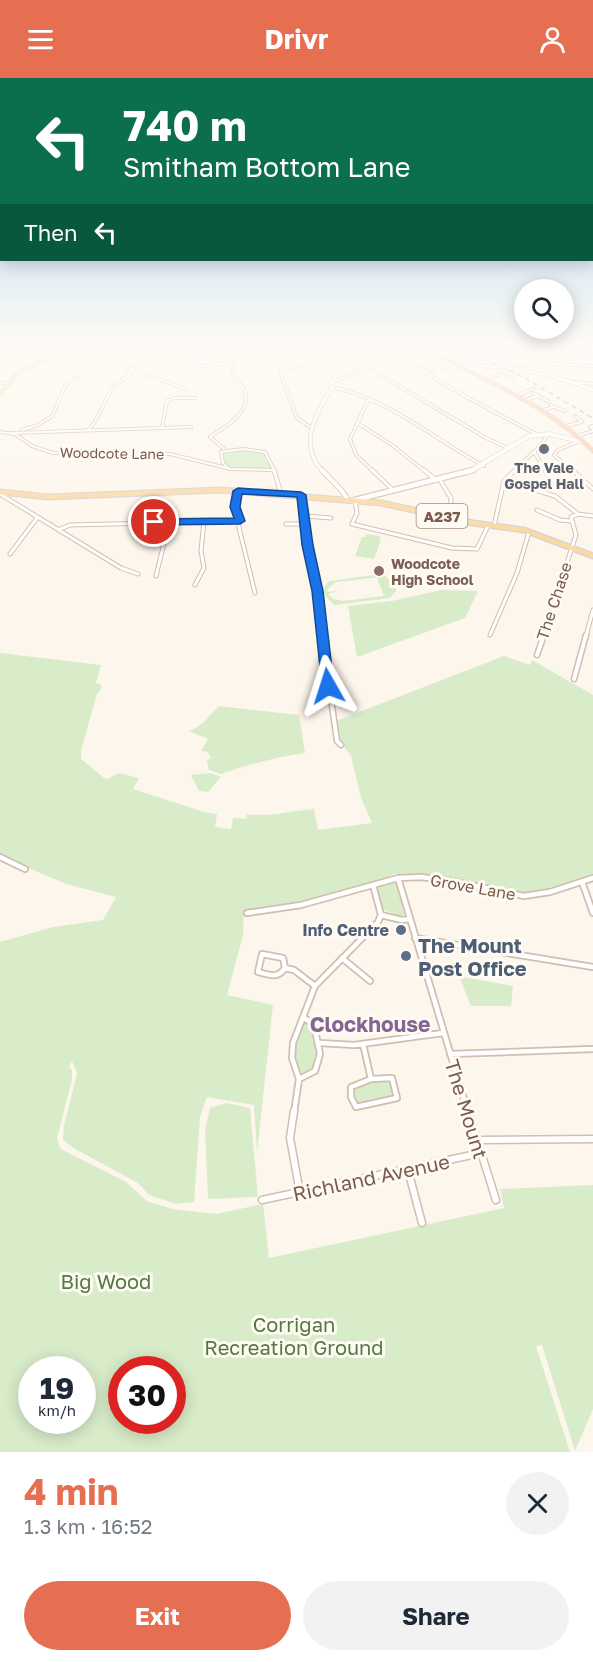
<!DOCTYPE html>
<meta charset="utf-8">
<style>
:root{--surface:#fff;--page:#f2f2f3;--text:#1f2937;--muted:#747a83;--accent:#e76f51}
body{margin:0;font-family:"Golos Text",sans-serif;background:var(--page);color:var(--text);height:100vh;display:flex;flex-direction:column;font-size:22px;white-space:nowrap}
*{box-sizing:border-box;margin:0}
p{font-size:20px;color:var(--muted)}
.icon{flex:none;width:33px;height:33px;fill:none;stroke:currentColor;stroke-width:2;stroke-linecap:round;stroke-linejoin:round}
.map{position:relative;height:1374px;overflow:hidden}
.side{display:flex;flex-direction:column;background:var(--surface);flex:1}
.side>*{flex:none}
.top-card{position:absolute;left:0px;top:0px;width:594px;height:183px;box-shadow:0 3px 15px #0003;background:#0b6e4f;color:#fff;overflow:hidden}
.fabs{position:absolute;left:514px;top:201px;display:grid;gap:12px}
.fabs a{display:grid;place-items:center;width:60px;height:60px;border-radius:50%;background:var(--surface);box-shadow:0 3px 15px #0003;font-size:30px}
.speed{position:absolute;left:18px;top:1278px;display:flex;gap:12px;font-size:30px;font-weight:700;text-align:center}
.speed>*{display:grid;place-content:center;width:78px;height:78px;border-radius:50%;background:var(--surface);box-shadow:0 3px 15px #0003;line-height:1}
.speed small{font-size:15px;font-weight:400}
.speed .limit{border:9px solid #d22;background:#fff;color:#111}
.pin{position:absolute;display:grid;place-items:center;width:51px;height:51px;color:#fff;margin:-26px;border:3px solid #fff;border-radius:50%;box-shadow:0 2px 6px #0007}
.me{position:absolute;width:66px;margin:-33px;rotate:354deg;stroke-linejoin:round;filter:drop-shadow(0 0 4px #0008)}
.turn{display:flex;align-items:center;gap:21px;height:126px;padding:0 24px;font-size:27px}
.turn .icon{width:78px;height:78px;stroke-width:2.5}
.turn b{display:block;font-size:42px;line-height:51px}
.then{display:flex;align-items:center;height:57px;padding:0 24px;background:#0003;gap:12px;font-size:22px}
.round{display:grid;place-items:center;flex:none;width:63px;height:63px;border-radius:32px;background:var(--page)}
.overview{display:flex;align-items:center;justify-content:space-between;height:102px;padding:0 24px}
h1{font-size:36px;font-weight:700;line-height:45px;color:var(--accent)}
.button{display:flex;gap:12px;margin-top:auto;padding:12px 24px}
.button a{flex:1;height:69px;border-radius:36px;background:var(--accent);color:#fff;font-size:24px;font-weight:700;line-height:69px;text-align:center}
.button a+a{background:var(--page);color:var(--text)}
header{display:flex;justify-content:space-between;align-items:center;height:78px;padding:0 24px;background:var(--accent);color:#fff;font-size:27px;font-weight:700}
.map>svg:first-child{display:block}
.green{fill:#d8ecc9;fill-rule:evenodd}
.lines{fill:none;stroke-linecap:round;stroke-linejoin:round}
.minor-far4-casing{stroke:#d1beb0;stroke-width:4}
.minor-far3-casing{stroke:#d1beb0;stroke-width:5}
.minor-far2-casing{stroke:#d1beb0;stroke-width:7}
.minor-far1-casing{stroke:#d1beb0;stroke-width:8}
.minor-casing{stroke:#d1beb0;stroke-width:9}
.tertiary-far1-casing{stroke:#d1beb0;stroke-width:4.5}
.tertiary-casing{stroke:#d1beb0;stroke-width:6}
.secondary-far1-casing{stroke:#d6c0b0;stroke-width:5}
.secondary-casing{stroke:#d6c0b0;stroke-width:7}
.primary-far1-casing{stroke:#dad1cd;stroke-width:5}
.primary-casing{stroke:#dad1cd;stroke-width:7}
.trunk-casing{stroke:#dad1cd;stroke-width:5}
.minor-far4{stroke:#fff;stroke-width:2}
.minor-far3{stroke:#fff;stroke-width:3}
.minor-far2{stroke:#fff;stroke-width:4}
.minor-far1{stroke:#fff;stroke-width:4.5}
.minor{stroke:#fff;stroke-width:6}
.tertiary-far1{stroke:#fff;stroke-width:3}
.tertiary{stroke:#fff;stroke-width:4}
.secondary-far1{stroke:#fff;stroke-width:4}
.secondary{stroke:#fff;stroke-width:4.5}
.primary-far1{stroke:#fbd9a5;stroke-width:4}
.primary{stroke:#fbd9a5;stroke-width:4.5}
.trunk{stroke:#f9c8a4;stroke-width:4}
.rail{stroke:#b9a8c9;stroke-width:1.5;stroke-dasharray:5 4;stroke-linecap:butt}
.route{fill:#1a73e8;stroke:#114b97;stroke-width:1.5}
.worship-dot{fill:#6b7280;stroke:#fffaf3;stroke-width:2}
.education-dot{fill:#8d6e63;stroke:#fffaf3;stroke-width:2}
.service-dot{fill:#5c6f8a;stroke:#fffaf3;stroke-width:2}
.labels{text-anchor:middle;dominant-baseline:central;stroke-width:6;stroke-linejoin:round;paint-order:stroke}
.far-street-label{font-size:14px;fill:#7a5c4d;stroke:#fffaf3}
.far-worship-label{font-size:14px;font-weight:bold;fill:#5b616d;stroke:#fffaf3}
.far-education-label{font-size:14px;font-weight:bold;fill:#785e54;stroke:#fffaf3;text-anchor:start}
.shield{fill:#fffaf3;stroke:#a28b7f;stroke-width:1.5}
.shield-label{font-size:15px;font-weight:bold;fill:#7a5c4d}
.street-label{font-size:16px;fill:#7a5c4d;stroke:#fffaf3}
.service-label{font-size:16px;font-weight:bold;fill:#4e5e75;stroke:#fffaf3;text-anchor:end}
.near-service-label{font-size:20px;font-weight:bold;fill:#4e5e75;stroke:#fffaf3;text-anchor:start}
.near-street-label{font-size:20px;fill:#7a5c4d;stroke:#fffaf3}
.near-park-label{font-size:20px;fill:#537a41;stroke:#fffaf3}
.near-neighbourhood-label{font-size:21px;font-weight:bold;fill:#846695;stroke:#fffaf3}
</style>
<header><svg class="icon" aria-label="menu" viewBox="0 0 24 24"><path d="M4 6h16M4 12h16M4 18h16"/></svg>Drivr<svg class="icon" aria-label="person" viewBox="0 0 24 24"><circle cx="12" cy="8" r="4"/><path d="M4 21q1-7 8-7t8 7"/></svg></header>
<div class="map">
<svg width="593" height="1374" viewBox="0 0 593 1374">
<rect width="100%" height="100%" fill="#fdf6ec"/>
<path class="green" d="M229,371L264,374L272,390L231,391L225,386L222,375Z
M366,456L380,458L379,461L381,462L374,481L355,478L362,459H365Z
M383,496L396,508V513L390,520L334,527L323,515L324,509L329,503ZM373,500H377L384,518L343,523L333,521L328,516L338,513L327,514L328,510L336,504Z
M441,512L480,513H478L465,540L357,579L348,528L392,523Z
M0,575L101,587L96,605L100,606L102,610L97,616L81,672V681L104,700L108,701L118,695L139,700L133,711L204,734L217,736L215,749L231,751L233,740L246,741L247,736C270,739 291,733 314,731L318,752L372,745L361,720L351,678L339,662L336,643L504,578L530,587L532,582L593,617V798L528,816L433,798H399L397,795L388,798L389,800L300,824L244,832L243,857L227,917L273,927L257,1075L254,1027L207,1019L200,1039L194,1124L176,1126L149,1117L138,1105L75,1071L63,1062L64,1047L77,996L72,983L69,989L72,992V1002L57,1060L60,1070L63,1072L126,1104L147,1123L172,1131L216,1136L263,1126L269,1180L504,1130L500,1111L593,1107V1331L575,1373L542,1267L536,1268L570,1374H0V864L53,849L103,842L116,819L66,806L0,778ZM32,1292H82V1342H32ZM122,1292H172V1342H122Z
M219,628L299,637L305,675C276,679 252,685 224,697L256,684L221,696L209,692L207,682L211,680L208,674L201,673L208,661L189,653C206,647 208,637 219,628Z
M210,695L221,699L208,714L199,713L191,697Z
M396,804L404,836L400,839L383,831L376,809Z
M459,898L513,908L511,928H471Z
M305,945L312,948L318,976L312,991L304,996C289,986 295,956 305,945Z
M388,1000L391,1002L395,1018L392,1021L357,1027L352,1019V1009L355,1007Z
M227,1025L250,1030L258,1119L208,1121L205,1052L210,1030Z"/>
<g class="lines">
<g class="minor-far4-casing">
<path id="minor-far4" d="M223,264C232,277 229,280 233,294C235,302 243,307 245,314C251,336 224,349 210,359L224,371
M266,264L271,275L274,276L309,272
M391,264C432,306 485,328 536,356
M464,264L504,289
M489,264L528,265L540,268
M41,265L75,269
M95,268L112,270L131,264
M346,272L358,269L354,264
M513,272H524
M0,281L42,264
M345,281L357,293
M540,282L549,280
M541,285V267L568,264
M126,287L138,286L160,277L202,288L233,285
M517,289L541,285L593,288
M131,290L185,311
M369,290L486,360L508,370
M432,293L452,286
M485,301L500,296L512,301
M332,304L369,290L391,264
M575,304L593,306
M0,305L10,304
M332,309C389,321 434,361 484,388
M533,315L549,324
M517,318L534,310
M369,320L350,361L356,377L374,394
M525,322L538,318
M554,329L565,333
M543,332L554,329L550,326
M359,346L392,367L426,394
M566,348L582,344L575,338
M593,348L590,349L593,351
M310,349L297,340L280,295L284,291L316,284
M162,350L167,323L174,320H195
M22,352L38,347L52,338L65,308L91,289L99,277
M88,352C102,339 103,320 115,307C121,301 129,300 133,292C118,284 98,283 95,264
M0,354L15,356L32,368L53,375L170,376L227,390
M12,355L191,349
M577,358L593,353
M243,371L265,374L274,392L229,391L223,385L221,374Z
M534,373L546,394
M516,389L533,394
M513,394L542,366L547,357
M573,394L554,377L558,372L579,363"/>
</g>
<g class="minor-far3-casing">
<path id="minor-far3" d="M274,392L281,416
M372,392L393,412
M424,392L436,402
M528,392L534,394
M545,392L548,397
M572,392L593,411
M440,402L451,420L450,440
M504,403L555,418L578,436
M238,413L239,450L255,515
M0,416L121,490L138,496
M301,417L322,558
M355,422L357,435L352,446L452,470L477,471L488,448
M537,432L560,442L571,443
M305,438L331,440
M286,446H305
M494,448L504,403L515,392
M58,452L70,447L240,443
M10,476L37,440
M156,498L169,444
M195,507L204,490L201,473L204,443
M490,557L517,495L529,454
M543,558L576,457L571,439L578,436L593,438
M586,558L593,532"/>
</g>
<g class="minor-far2-casing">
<path id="minor-far2" d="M322,557L337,663L341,667
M537,577L544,557
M574,601L586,557"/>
</g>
<g class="minor-far1-casing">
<path id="minor-far1" d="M0,779L25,791
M398,800L468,1035
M582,804L593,835
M247,835L301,827L398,800L421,799L450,803L524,818L550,814L593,800
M381,837L402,842L410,841
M415,860L593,889
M262,876L283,880L285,890C278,901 269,897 258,894Z
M342,880L370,903
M285,890L294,892L315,908
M320,965L354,967L443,955
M363,966L371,1001
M450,976L593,971
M392,1000L397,1020L356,1029L351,1019V1009L371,1001Z
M299,1001L292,980L293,965L315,908L378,844L381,837L373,807
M294,1035L299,1001L315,993L320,976L314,947L303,939"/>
</g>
<g class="minor-casing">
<path id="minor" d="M294,1033L290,1060L300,1115
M468,1033L496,1122
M477,1062L593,1061
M408,1092L422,1145
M262,1122L481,1075"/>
</g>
<g class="tertiary-far1-casing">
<path id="tertiary-far1" d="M302,264L332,304V309C316,337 297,366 323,394
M455,286C503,287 548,294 593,312"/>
</g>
<g class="tertiary-casing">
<path id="tertiary" d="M322,392L342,413L347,421"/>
</g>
<g class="secondary-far1-casing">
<path id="secondary-far1" d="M469,394L529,358L549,356L583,364"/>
</g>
<g class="secondary-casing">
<path id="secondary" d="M355,422L473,392"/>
</g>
<g class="primary-far1-casing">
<path id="primary-far1" d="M0,316L16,297L27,290L87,264"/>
</g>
<g class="primary-casing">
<path id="primary" d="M0,414L48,419L221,412L381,425L473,445L524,452L593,478"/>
</g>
<g class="trunk-casing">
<path id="trunk" d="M418,264C479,303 540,320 593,373"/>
</g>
<use href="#minor-far4" class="minor-far4"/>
<use href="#minor-far3" class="minor-far3"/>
<use href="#minor-far2" class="minor-far2"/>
<use href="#minor-far1" class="minor-far1"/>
<use href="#minor" class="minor"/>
<use href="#tertiary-far1" class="tertiary-far1"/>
<use href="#tertiary" class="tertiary"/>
<use href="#secondary-far1" class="secondary-far1"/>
<use href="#secondary" class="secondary"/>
<use href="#primary-far1" class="primary-far1"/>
<use href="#primary" class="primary"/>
<use href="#trunk" class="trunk"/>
<path class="rail" d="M443,264L521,298L593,340
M467,264L490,278"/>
</g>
<linearGradient id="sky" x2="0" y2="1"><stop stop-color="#97c7e8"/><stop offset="0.58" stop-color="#fefbf6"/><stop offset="1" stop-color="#fefbf6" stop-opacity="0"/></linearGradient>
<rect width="593" height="456" fill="url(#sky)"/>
<path class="route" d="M238,410L301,414L306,417L313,467L323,513L334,608L332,611H323L322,608L312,513L302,467L297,419L242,416L240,429L245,443L240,446L154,447L149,444L154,441L234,440L230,429L233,413Z"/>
<circle class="worship-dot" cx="544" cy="371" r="6"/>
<circle class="education-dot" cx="379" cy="493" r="6"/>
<g class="service-dot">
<circle cx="401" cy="852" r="6"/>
<circle cx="406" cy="878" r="6"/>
</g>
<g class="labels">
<g class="far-street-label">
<text transform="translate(112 375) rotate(1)">Woodcote Lane</text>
</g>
<g class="far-worship-label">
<text x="544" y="389">The Vale<tspan x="544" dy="16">Gospel Hall</tspan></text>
</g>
<g class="far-education-label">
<text x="391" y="485">Woodcote<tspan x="391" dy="16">High School</tspan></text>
</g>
<rect class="shield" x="416.5" y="426" width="51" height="24" rx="4.5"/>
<g class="shield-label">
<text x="442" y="438">A237</text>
</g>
<g class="street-label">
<text transform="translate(554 523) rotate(-72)">The Chase</text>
<text transform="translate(473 809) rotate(10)">Grove Lane</text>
</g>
<g class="service-label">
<text x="389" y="852">Info Centre</text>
</g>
<g class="near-service-label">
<text x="418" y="867">The Mount<tspan x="418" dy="23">Post Office</tspan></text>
</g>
<g class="near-street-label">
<text transform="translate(467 1031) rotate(73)">The Mount</text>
<text transform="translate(371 1099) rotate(-12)">Richland Avenue</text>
</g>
<g class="near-park-label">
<text x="106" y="1203">Big Wood</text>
<text x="294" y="1246">Corrigan<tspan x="294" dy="23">Recreation Ground</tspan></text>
</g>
<g class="near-neighbourhood-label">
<text x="370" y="946">Clockhouse</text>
</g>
</g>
</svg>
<div class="fabs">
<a><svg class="icon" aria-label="search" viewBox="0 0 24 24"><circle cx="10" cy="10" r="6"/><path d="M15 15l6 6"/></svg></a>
</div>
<div class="speed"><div>19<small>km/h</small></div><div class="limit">30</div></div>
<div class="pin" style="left:154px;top:444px;background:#d93025"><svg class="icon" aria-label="arrive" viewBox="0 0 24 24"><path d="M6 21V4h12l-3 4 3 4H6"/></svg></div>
<svg class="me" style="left:328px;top:608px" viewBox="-20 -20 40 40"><path d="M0-17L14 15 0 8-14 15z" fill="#1a73e8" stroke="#fff" stroke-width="4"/></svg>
<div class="top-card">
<div class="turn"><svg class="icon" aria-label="left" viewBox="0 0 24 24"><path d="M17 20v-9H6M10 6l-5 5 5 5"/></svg><div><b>740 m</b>Smitham Bottom Lane</div></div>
<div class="then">Then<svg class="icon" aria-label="left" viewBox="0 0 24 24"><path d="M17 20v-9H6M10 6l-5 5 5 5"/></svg></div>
</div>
</div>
<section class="side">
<div class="overview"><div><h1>4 min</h1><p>1.3 km · 16:52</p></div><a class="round"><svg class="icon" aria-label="close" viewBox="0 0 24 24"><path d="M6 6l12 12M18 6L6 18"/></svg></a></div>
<div class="button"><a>Exit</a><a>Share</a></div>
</section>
